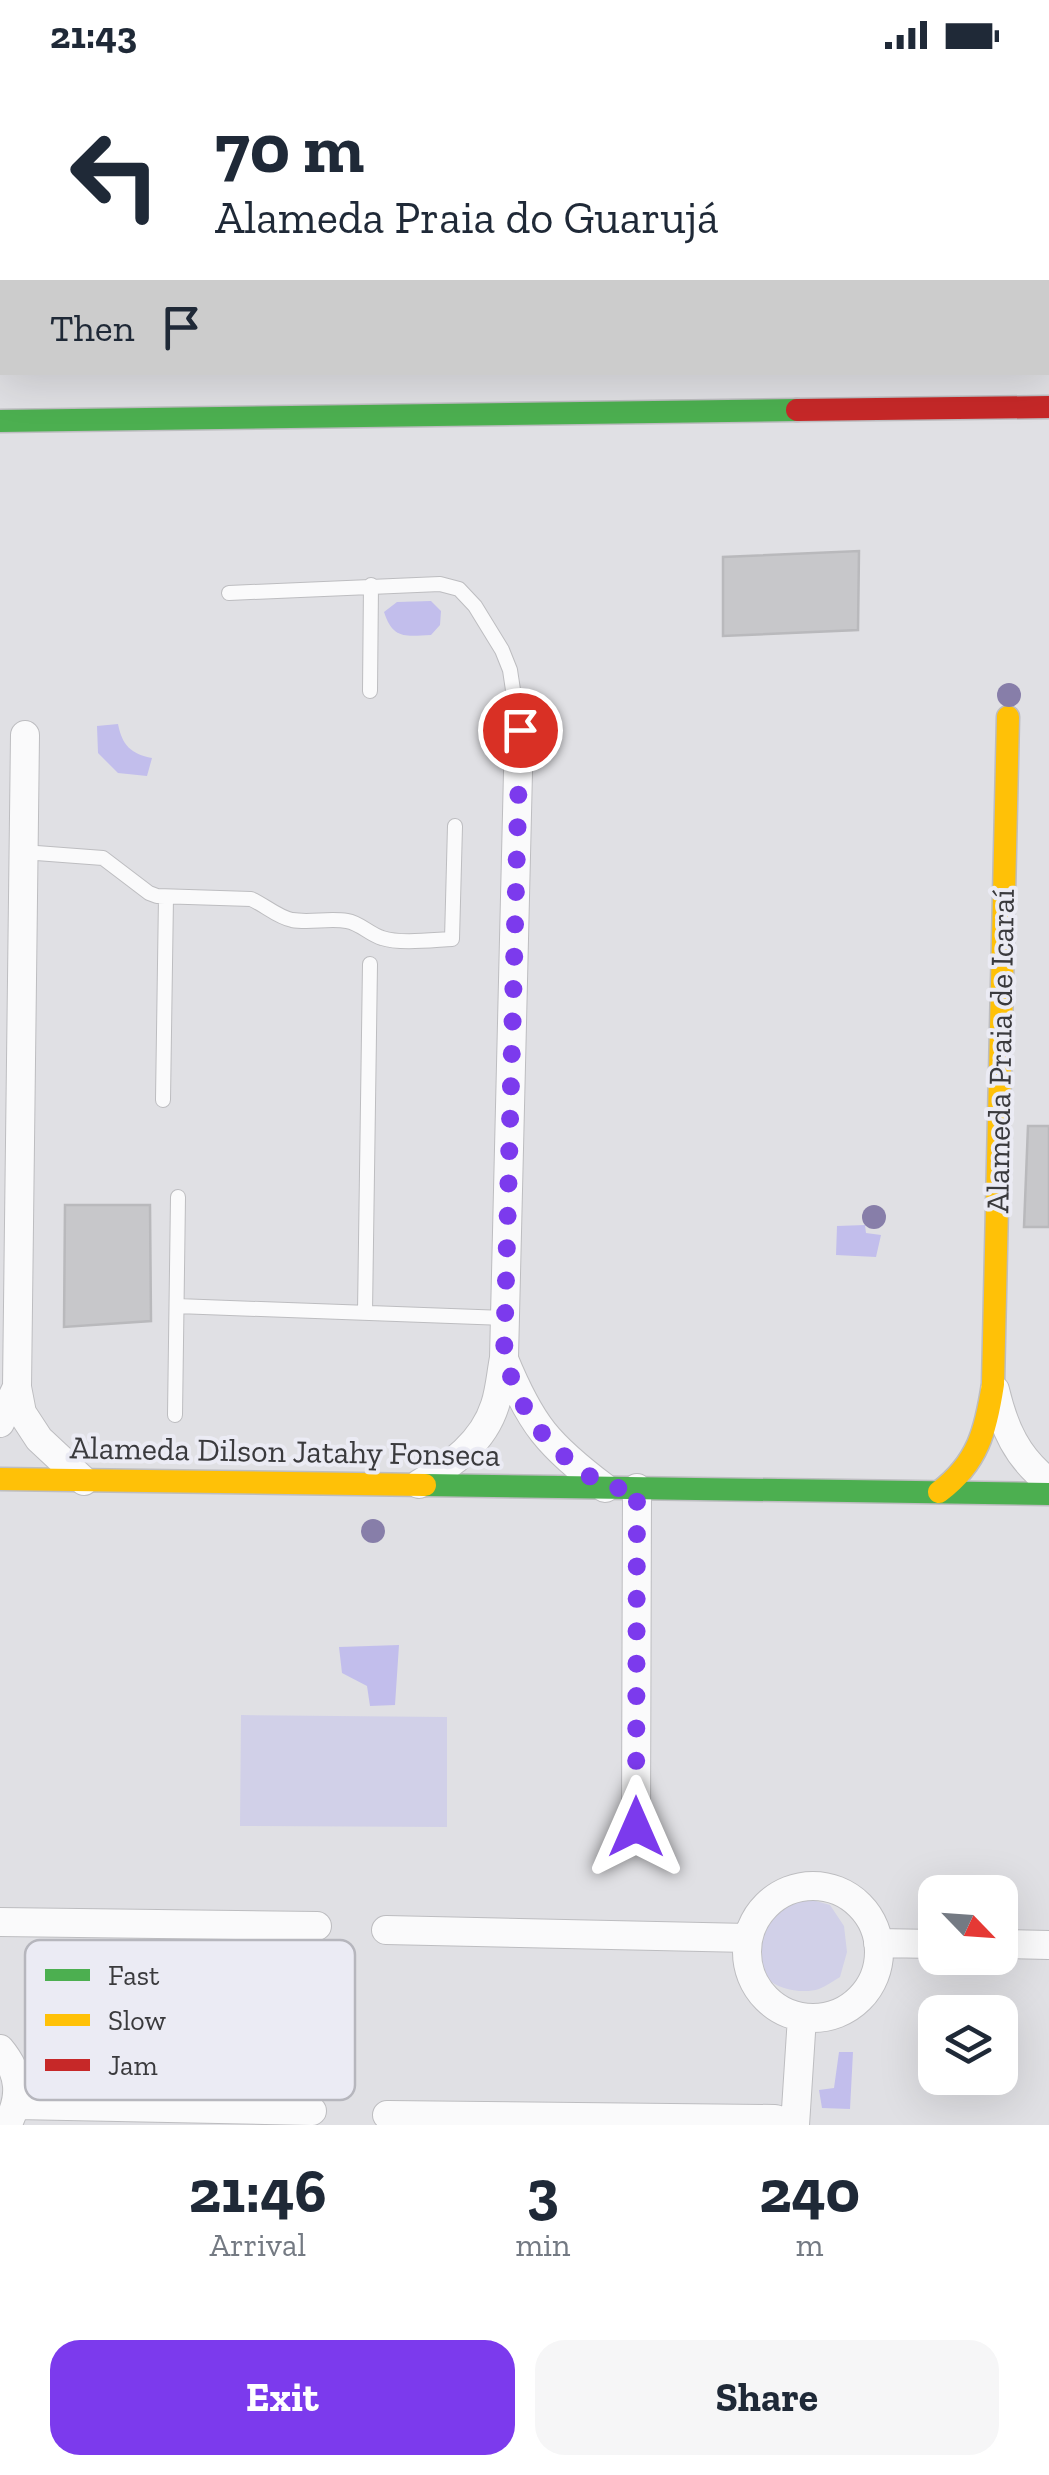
<!DOCTYPE html>
<meta charset="utf-8">
<style>
:root{--surface:#fff;--page:#f6f6f7;--text:#1f2937;--muted:#747a83;--accent:#7c3aed}
body{margin:0;font-family:"Zilla Slab",serif;background:var(--page);color:var(--text);height:100vh;display:flex;flex-direction:column;font-size:38px;white-space:nowrap}
*{box-sizing:border-box;margin:0}
p{font-size:32px;color:var(--muted)}
.icon{flex:none;width:55px;height:55px;fill:none;stroke:currentColor;stroke-width:2;stroke-linecap:round;stroke-linejoin:round}
.map{position:relative;height:2055px;overflow:hidden}
.drawer{display:flex;flex-direction:column;background:var(--surface);flex:1}
.drawer>*{flex:none}
.top-card{position:absolute;left:0px;top:0px;width:1050px;height:305px;box-shadow:0 10px 40px #0002;background:#fff;color:var(--text);overflow:hidden}
.needle{width:65px;rotate:115deg}
.buttons{position:absolute;left:918px;top:1805px;display:grid;gap:20px}
.buttons a{display:grid;place-items:center;width:100px;height:100px;border-radius:20px;background:var(--surface);box-shadow:0 10px 40px #0002;font-size:50px}
.pin{position:absolute;display:grid;place-items:center;width:85px;height:85px;color:#fff;margin:-42px;border:5px solid #fff;border-radius:50%;box-shadow:0 2px 10px #0007}
.me{position:absolute;width:110px;margin:-55px;rotate:0deg;stroke-linejoin:round;filter:drop-shadow(0 0 8px #0008)}
.turn{display:flex;align-items:center;gap:35px;height:210px;padding:0 50px;font-size:45px}
.turn .icon{width:130px;height:130px;stroke-width:2.5}
.turn b{display:block;font-size:70px;line-height:85px}
.then{display:flex;align-items:center;height:95px;padding:0 50px;background:#0003;gap:20px;font-size:38px}
.eta{display:flex;justify-content:space-evenly;align-items:center;height:170px;text-align:center}
.eta b{font-size:60px;font-weight:800;line-height:70px}
.action{display:flex;gap:20px;margin-top:auto;padding:20px 50px}
.action a{flex:1;height:115px;border-radius:30px;background:var(--accent);color:#fff;font-size:40px;font-weight:800;line-height:115px;text-align:center}
.action a+a{background:var(--page);color:var(--text)}
.status{display:flex;justify-content:space-between;align-items:center;height:70px;padding:0 50px;background:var(--surface);direction:ltr}
.status svg{height:28px;fill:currentColor}
.map>svg:first-child{display:block}
.green{fill:#d1d0e8}
.water{fill:#c2beec}
.building{fill:#c7c7ca;stroke:#b9b9bc;stroke-width:2.5}
.lines{fill:none;stroke-linecap:round;stroke-linejoin:round}
.lane-casing{stroke:#bdbdc0;stroke-width:16}
.street-casing{stroke:#bdbdc0;stroke-width:30}
.fast-casing{stroke:#bdbdc0;stroke-width:25}
.slow-casing{stroke:#bdbdc0;stroke-width:25}
.jam-casing{stroke:#bdbdc0;stroke-width:25}
.lane{stroke:#fafafb;stroke-width:14}
.street{stroke:#fafafb;stroke-width:28}
.fast{stroke:#4caf50;stroke-width:22}
.slow{stroke:#ffc107;stroke-width:22}
.jam{stroke:#c62828;stroke-width:22}
.tree{fill:#877ea9}
.route{stroke:#7c3aed;stroke-width:18;stroke-dasharray:0 32.4}
.labels{text-anchor:middle;dominant-baseline:central;stroke-width:8;stroke-linejoin:round;paint-order:stroke}
.street-label{font-size:32px;fill:#3a3a3d;stroke:#ebebf4}
.key{fill:#ebebf4;stroke:#b6b6bd;stroke-width:2.5}
.key-label{font-size:28px;fill:#3a3a3d}
</style>
<div class="status"><b>21:43</b><svg viewBox="0 0 49 12"><path d="M0 12V9h3v3zM5 12V6h3v6zM10 12V3h3v9zM15 12V0h3v12zM26 1h20v11H26zM47 4h2v5h-2z"/></svg></div>
<div class="map">
<svg width="1049" height="2055" viewBox="0 0 1049 2055">
<rect width="100%" height="100%" fill="#e0e0e4"/>
<path class="green" d="M241,1645L447,1647V1757L240,1756Z
M809,1829L830,1835L844,1856L847,1882L840,1907C833,1911 826,1916 819,1919C804,1924 778,1920 767,1908C751,1891 761,1849 779,1837C788,1830 798,1830 809,1829Z"/>
<path class="water" d="M431,531L441,541L440,555L431,565C406,566 393,570 384,542L397,532Z
M118,654C122,675 131,684 152,688L147,706L118,703L98,683L97,656Z
M865,1155L866,1163L881,1165L876,1187L836,1185L837,1156Z
M399,1575L395,1635L370,1636L367,1616L342,1603L339,1577Z
M839,1982H853L850,2039L822,2038L819,2020L834,2018Z"/>
<path class="building" d="M859,481L858,560L723,566V487Z
M1028,1056H1049V1157H1024Z
M65,1135H150L151,1251L64,1257Z"/>
<g class="lines">
<g class="lane-casing">
<path id="lane" d="M229,523L440,514L459,519L475,536L502,580L510,600L519,660
M370,621L371,515
M23,782L103,788L149,823L157,826L251,829C265,835 277,847 292,850C310,853 329,848 347,851C360,853 369,864 382,868C400,874 432,870 452,869L455,756
M163,1030L166,827
M177,1236L505,1248
M365,1242L370,894
M175,1345L178,1127"/>
</g>
<g class="street-casing">
<path id="street" d="M25,665L17,1317L22,1343L39,1369L84,1411
M504,1289C531,1355 548,1375 605,1418
M995,1320C1004,1358 1017,1388 1049,1412
M0,1353L17,1317
M419,1414C451,1395 483,1373 495,1335C500,1320 501,1303 504,1288L519,660
M636,1757L637,1418
M747 1882a66 66 0 1 1 132 0a66 66 0 1 1-132 0Z
M0,1852L317,1856
M386,1860L748,1868
M878,1873L935,1874
M1000,1874L1049,1875
M0,1979C21,2004 22,2027 7,2055
M17,2035L312,2041
M387,2045L775,2049L795,2055
M795,2055L802,1947"/>
</g>
<g class="fast-casing">
<path id="fast" d="M0,351L797,340
M425,1415L1049,1424"/>
</g>
<g class="slow-casing">
<path id="slow" d="M0,1409L425,1415
M939,1422C978,1393 986,1360 993,1314L1008,647"/>
</g>
<g class="jam-casing">
<path id="jam" d="M797,340L1049,337"/>
</g>
<use href="#lane" class="lane"/>
<use href="#street" class="street"/>
<use href="#fast" class="fast"/>
<use href="#slow" class="slow"/>
<use href="#jam" class="jam"/>
</g>
<g class="tree">
<circle cx="1009" cy="625" r="12"/>
<circle cx="874" cy="1147" r="12"/>
<circle cx="373" cy="1461" r="12"/>
</g>
<g class="lines">
<path class="route" d="M520,660L504,1288L520,1330L540,1361L566,1388L605,1418H637L636,1757"/>
</g>
<g class="labels">
<g class="street-label">
<text transform="translate(1000 981) rotate(-89)">Alameda Praia de Icaraí</text>
<text transform="translate(285 1381) rotate(1)">Alameda Dilson Jatahy Fonseca</text>
</g>
</g>
<rect x="25" y="1870" width="330" height="160" rx="15" class="key"/>
<rect x="45" y="1899" width="45" height="12" fill="#4caf50"/>
<rect x="45" y="1944" width="45" height="12" fill="#ffc107"/>
<rect x="45" y="1989" width="45" height="12" fill="#c62828"/>
<g class="key-label">
<text x="108" y="1915">Fast</text>
<text x="108" y="1960">Slow</text>
<text x="108" y="2005">Jam</text>
</g>
</svg>
<div class="buttons">
<a><svg class="needle" viewBox="-14 -14 28 28"><path d="M0-13l5 13h-10z" fill="#e53935"/><path d="M0 13l5-13h-10z" fill="#747a83"/></svg></a>
<a><svg class="icon" aria-label="layers" viewBox="0 0 24 24"><path d="M12 4l9 5-9 5-9-5zM3 14l9 5 9-5"/></svg></a>
</div>
<div class="pin" style="left:520px;top:660px;background:#d93025"><svg class="icon" aria-label="arrive" viewBox="0 0 24 24"><path d="M6 21V4h12l-3 4 3 4H6"/></svg></div>
<svg class="me" style="left:636px;top:1757px" viewBox="-20 -20 40 40"><path d="M0-17L14 15 0 8-14 15z" fill="#7c3aed" stroke="#fff" stroke-width="4"/></svg>
<div class="top-card">
<div class="turn"><svg class="icon" aria-label="left" viewBox="0 0 24 24"><path d="M17 20v-9H6M10 6l-5 5 5 5"/></svg><div><b>70 m</b>Alameda Praia do Guarujá</div></div>
<div class="then">Then<svg class="icon" aria-label="arrive" viewBox="0 0 24 24"><path d="M6 21V4h12l-3 4 3 4H6"/></svg></div>
</div>
</div>
<section class="drawer">
<div class="eta">
<div><b>21:46</b><p>Arrival</p></div>
<div><b>3</b><p>min</p></div>
<div><b>240</b><p>m</p></div>
</div>
<div class="action"><a>Exit</a><a>Share</a></div>
</section>
